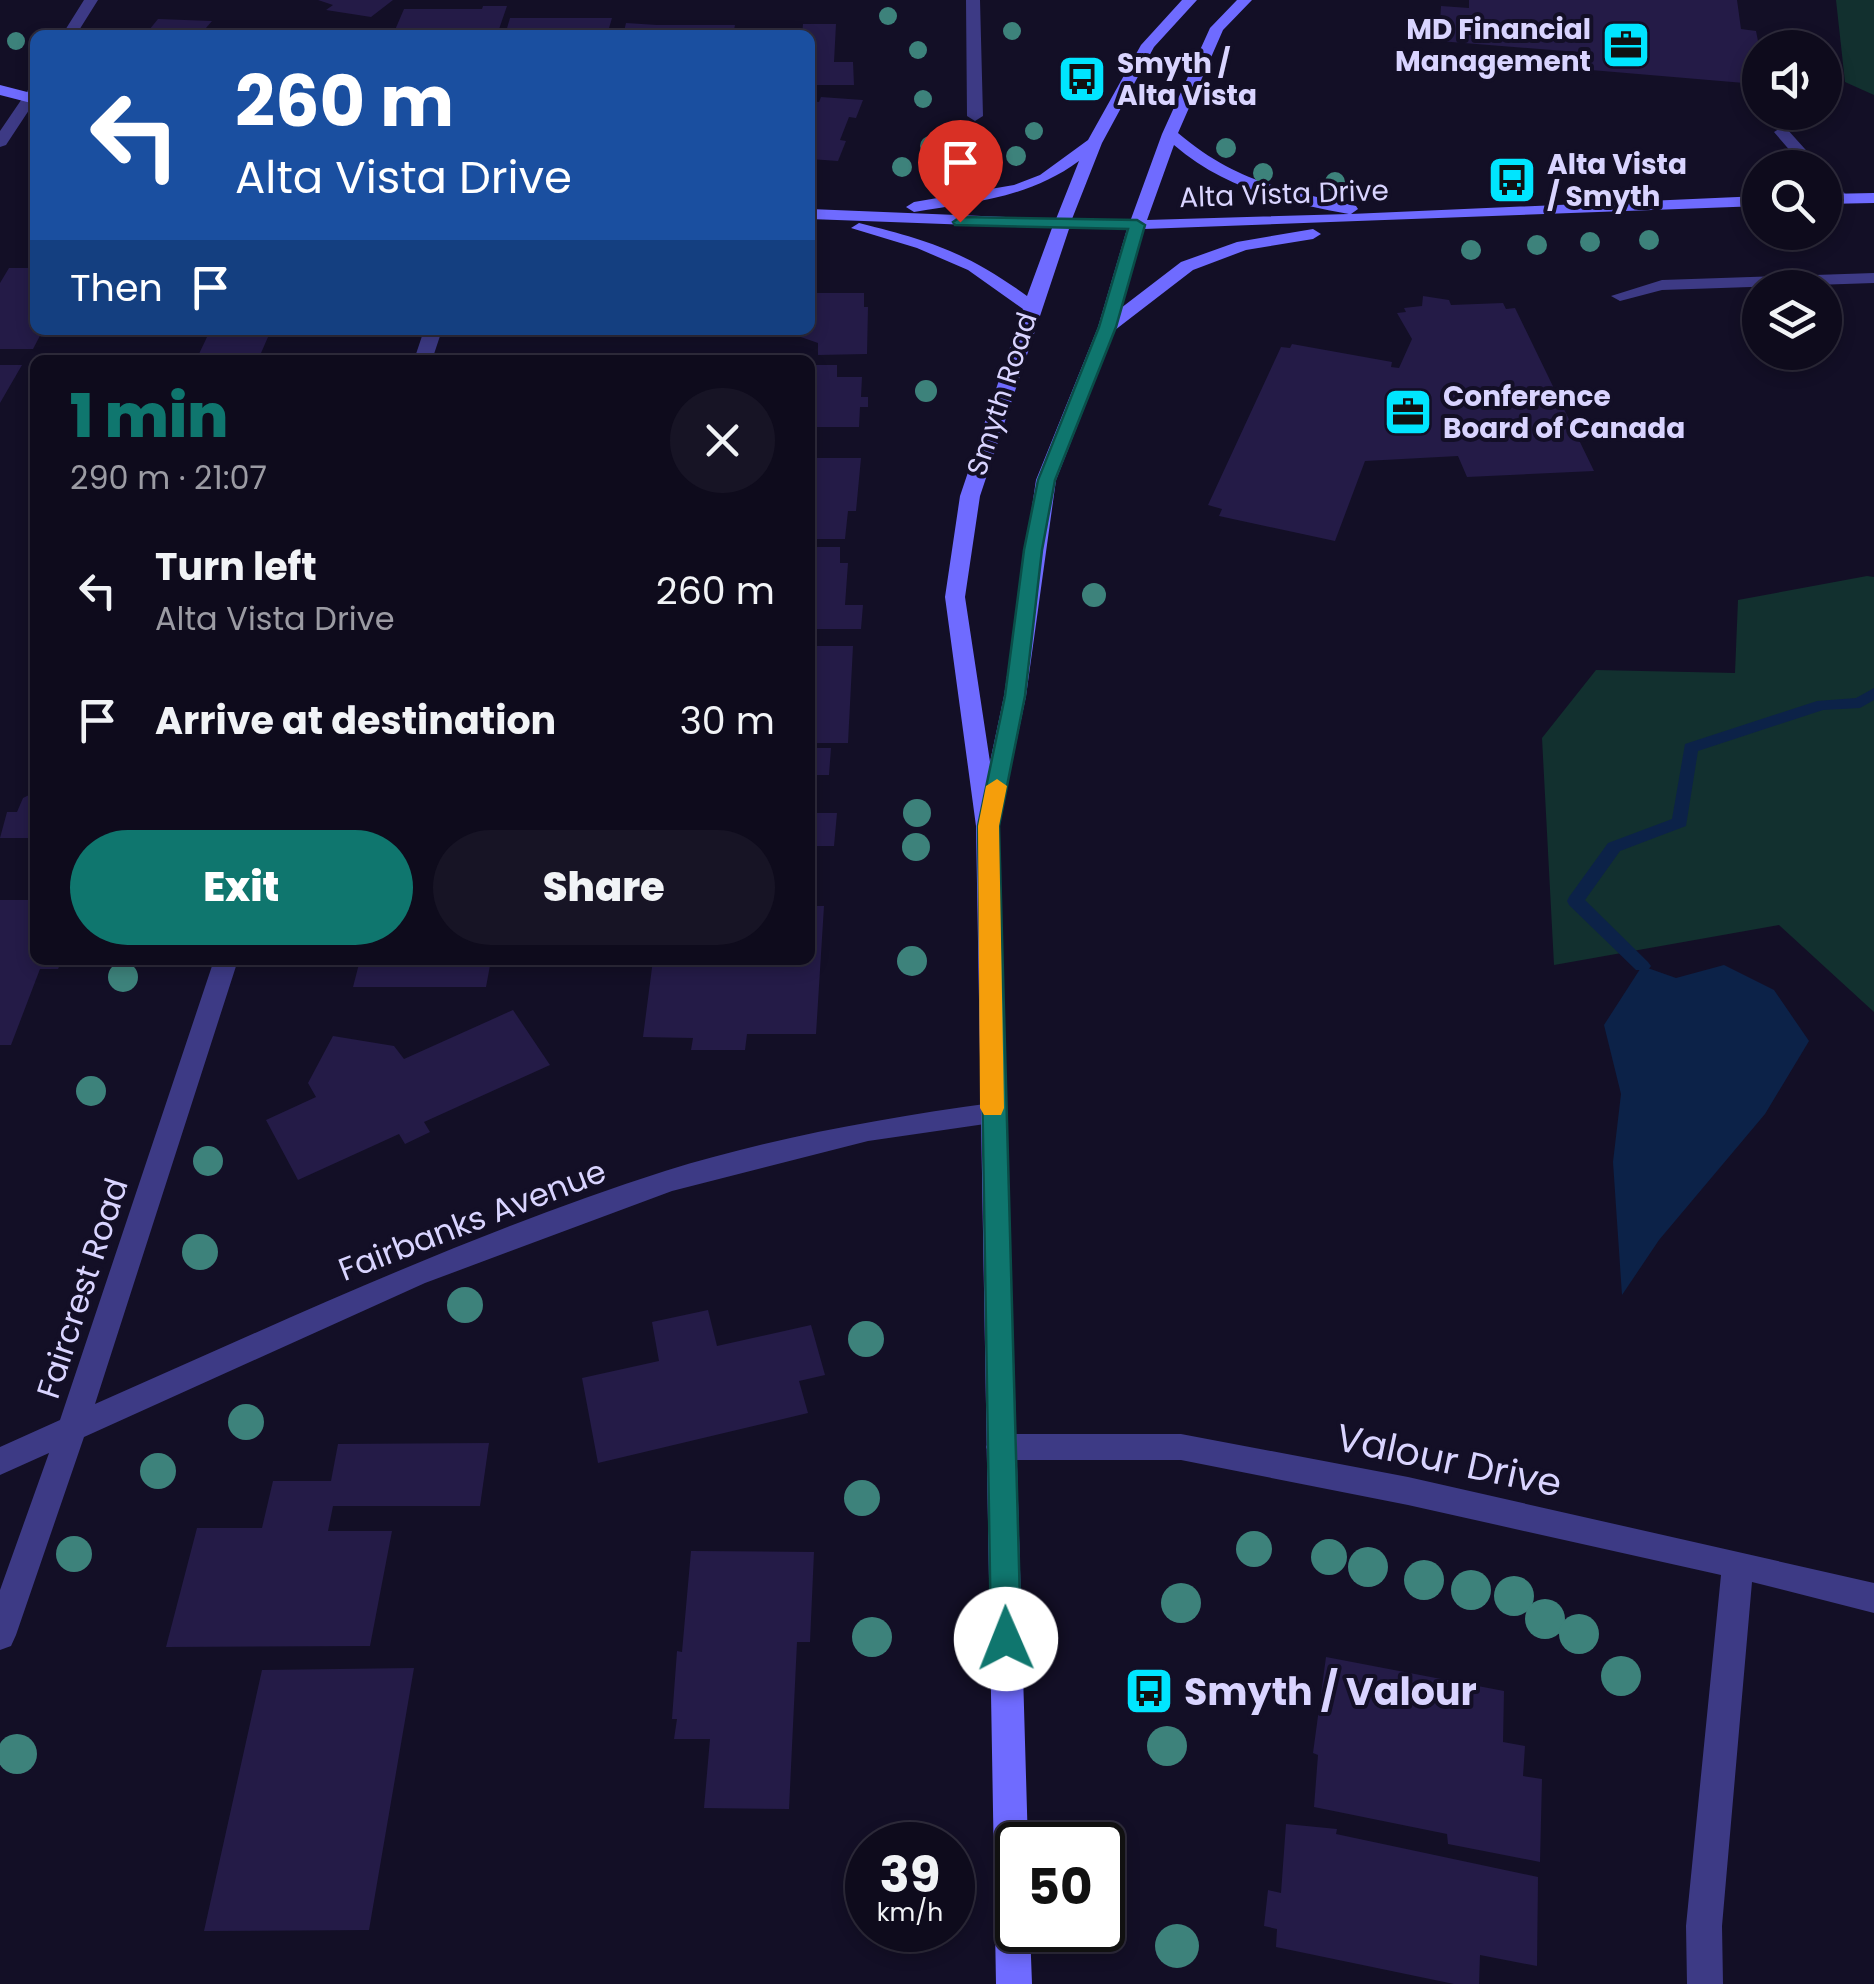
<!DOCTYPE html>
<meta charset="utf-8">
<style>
:root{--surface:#0e0b1c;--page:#171425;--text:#f1f3f6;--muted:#9b9ba3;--line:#2e2b3b;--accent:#0f766e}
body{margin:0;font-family:Poppins,sans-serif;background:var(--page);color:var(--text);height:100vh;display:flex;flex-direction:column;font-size:38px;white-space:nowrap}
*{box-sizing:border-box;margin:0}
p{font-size:32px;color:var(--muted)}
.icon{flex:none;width:55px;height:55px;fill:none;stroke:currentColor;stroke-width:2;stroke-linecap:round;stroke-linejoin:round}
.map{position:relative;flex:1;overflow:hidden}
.panel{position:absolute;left:30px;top:355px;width:785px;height:610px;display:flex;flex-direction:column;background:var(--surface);border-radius:15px;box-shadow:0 5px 15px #0003,0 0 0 2px var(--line)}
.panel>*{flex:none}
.banner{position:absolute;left:30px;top:30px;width:785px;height:305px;border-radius:15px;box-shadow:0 5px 15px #0003,0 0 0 2px var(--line);background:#1a4fa0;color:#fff;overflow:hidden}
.controls{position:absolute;left:1742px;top:30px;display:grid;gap:20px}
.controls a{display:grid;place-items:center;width:100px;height:100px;border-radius:50%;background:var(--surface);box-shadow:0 5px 15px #0003,0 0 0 2px var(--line);font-size:50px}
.speed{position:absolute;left:845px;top:1822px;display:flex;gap:20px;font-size:50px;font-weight:700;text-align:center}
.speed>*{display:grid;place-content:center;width:130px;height:130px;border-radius:50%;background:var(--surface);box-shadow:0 5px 15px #0003,0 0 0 2px var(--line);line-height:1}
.speed small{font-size:25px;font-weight:400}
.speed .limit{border:5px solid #111;border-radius:15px;background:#fff;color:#111}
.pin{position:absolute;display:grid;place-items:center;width:85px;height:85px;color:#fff;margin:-102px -42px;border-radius:50% 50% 50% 0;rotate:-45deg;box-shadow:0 0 10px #0007}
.pin .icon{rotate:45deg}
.me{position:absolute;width:110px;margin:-55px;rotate:359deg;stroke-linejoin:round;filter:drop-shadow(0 0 8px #0008)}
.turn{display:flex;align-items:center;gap:35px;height:210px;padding:0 40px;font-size:45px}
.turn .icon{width:130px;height:130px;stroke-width:2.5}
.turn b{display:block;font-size:70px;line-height:85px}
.then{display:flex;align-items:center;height:95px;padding:0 40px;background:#0003;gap:20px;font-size:38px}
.round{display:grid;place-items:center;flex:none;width:105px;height:105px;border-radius:52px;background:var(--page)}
.summary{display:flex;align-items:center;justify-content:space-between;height:170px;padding:0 40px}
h1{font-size:60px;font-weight:800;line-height:75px;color:var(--accent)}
.cta{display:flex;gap:20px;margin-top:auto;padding:20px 40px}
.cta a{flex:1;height:115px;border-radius:60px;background:var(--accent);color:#fff;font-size:40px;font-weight:800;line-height:115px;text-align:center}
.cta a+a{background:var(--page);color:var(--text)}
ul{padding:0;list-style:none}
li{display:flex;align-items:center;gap:30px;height:130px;padding:0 40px}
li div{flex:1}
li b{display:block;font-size:38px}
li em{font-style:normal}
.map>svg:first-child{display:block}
.green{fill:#12302f}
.water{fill:#0c2248}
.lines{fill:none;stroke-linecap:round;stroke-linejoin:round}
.stream{fill:#0c2248;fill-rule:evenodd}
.building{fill:#241b47}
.lane{fill:#3d3a85;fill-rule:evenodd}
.street{fill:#3d3a85;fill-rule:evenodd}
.secondary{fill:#6f6bff;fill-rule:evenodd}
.tree{fill:#3d827b}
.route{fill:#0f766e;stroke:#0a4d48;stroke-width:2.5}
.slow{fill:#f59e0b}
.labels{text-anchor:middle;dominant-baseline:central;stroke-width:8;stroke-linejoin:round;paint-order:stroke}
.far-poi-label{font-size:28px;font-weight:bold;fill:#d9d4ff;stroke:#130f26;text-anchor:start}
.far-street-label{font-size:28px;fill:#d9d4ff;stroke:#130f26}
.street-label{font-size:32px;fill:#d9d4ff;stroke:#130f26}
.near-street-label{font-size:38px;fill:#d9d4ff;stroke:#130f26}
.near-poi-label{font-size:38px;font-weight:bold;fill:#d9d4ff;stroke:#130f26;text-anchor:start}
</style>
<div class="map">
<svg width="1874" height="1984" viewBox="0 0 1874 1984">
<rect width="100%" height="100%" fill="#130f26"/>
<path class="green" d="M1836,0H1874V95L1845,82Z
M1867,576L1874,577V1012L1779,925L1554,965L1542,738L1596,670L1735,673L1738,600Z"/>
<path class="water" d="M1724,965L1774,990L1809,1041L1765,1114L1659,1240L1622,1295L1613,1162L1621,1094L1604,1025L1642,966L1676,978Z"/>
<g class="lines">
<path class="stream" d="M1874,688V700L1860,708L1823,710L1698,751L1686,826L1620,851L1585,900L1648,962L1651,966L1648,970H1636L1569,905L1567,901L1569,897L1608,843L1672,819L1685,744L1817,701L1856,698Z"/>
</g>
<path class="building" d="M318,0H393L371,17L326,10L333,5Z
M1469,0H1737L1741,29L1756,31L1760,51L1750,50L1756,84L1579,69L1578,52L1439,41L1441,6L1469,8Z
M483,6H507L497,35L395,30L404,9H482Z
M510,18H612L607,35H505Z
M158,19L212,21L200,35H145Z
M626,23L657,25H735L733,35H623Z
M803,24H836L834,62H853L854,85H810V35H802Z
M821,97L863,100L856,118L849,117L840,140L846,141L838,161L810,159V119L815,109H810V101L819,102Z
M9,268H35V330H43L33,349H0V283Z
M810,289H817V293H864V307H868L867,354L818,355V343L798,336L799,330H810Z
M1423,296L1449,300L1451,305L1503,303L1506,309L1515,308L1594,471L1467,477L1458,456L1365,461L1335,541L1219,516L1222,509L1208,505L1281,347L1290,348L1292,344L1392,362L1391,367L1399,368L1412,339L1397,313L1406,312L1404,308L1422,306Z
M207,337H268L258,360H175L176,356H198Z
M0,365H22L0,403Z
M810,365H837V377H862L861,397H868V407H860L859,427H810Z
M810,458H861L856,511H848L845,539H810Z
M810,547H840V563H848L845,605H863L861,629H810Z
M810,646H853L848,743H810Z
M810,748H831L829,775H810Z
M35,792V838H0L7,812H17L23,798Z
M810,813H837L834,846H810Z
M0,900H35V960H62L58,969H40L11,1045H0Z
M810,906H824L816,1034H747L745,1050H691L693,1038L643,1037L653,960H810Z
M360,960H491L486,987H353Z
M513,1010L550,1065L424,1122L430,1132L405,1144L399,1134L298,1180L266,1120L316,1097L308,1083L333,1036L394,1046L404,1059Z
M708,1310L717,1346L811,1325L825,1375L799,1381L808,1413L598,1463L582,1378L659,1361L652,1322Z
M489,1443L480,1506H333L328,1531H392L370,1646L166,1647L197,1528H262L273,1481H331L338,1444Z
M691,1551L814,1552L810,1642H797L789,1809L704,1808L710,1739H674L677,1719H672L677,1651L682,1652Z
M1326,1657L1504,1691L1503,1742L1525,1746L1523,1776L1542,1779L1540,1862L1448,1844L1447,1834L1314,1807L1318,1755L1313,1753Z
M414,1668L369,1930L204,1931L262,1670Z
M1286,1824L1337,1829L1336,1834L1538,1877L1537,1966L1480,1955L1479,1984H1454L1276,1947L1277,1929L1264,1926L1268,1890L1281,1893Z"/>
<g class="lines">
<path class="lane" d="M1782,127L1787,129L1822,168H1805L1774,132Z
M1825,175L1848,196V202H1836L1825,190Z
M1874,273V283L1662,290L1620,301L1611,296L1662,280Z"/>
<path class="street" d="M84,0H98L76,35H62Z
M966,0H980L983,116L975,121L967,116Z
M35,85V101L6,145L0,147V131L30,87Z
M424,330H442L432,360H414Z
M214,960H238L95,1404C283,1321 469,1234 665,1171C771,1138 882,1118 992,1103L1001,1106L1005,1113L1001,1120L992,1123L868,1141L672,1191L425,1283L84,1437L16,1635L11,1646L0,1650V1590L49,1453L0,1475V1447L60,1420Z
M1001,1434H1181L1408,1477L1874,1583V1613L1752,1582L1722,1926L1723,1984H1687L1686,1926L1721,1575L1408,1505L1181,1460H1001L990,1456L986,1447L990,1438Z"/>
<path class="secondary" d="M1182,0H1197L1154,47L1102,143L1072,219H1131L1162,134L1210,28L1237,0H1252L1223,30L1178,133C1237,183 1284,189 1356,206L1358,209L1351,214L1760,196V206L1144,229L1121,308L1181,262L1237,242L1313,229L1321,234L1313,239L1246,250L1193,270L1115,330L1056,480L1026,696L1003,806L998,812L1028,1845H1018V1930H1030L1032,1984H996L976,826L945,597L960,496L1023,309L968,270L917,248L851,228L859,223C931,241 966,252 1027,296L1052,228L810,219V209L1056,219L1079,161C1029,198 973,202 914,212L906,207L914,202L1014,185L1040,175L1088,140L1141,45ZM1174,145C1225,189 1284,202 1349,214L1147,220ZM1069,229H1127L1098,327L1036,480L1004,696L990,762L965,597L980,496Z
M0,85L35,94V104L0,95Z
M1874,193V203L1825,204V194Z"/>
</g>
<g class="tree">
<circle cx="888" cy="16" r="9"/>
<circle cx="1012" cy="31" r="9"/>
<circle cx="16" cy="41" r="9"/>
<circle cx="918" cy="50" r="9"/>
<circle cx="923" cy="99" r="9"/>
<circle cx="1034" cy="131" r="9"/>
<circle cx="930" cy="146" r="10"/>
<circle cx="1226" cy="148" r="10"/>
<circle cx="1016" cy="156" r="10"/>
<circle cx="902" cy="167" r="10"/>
<circle cx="951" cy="169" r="10"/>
<circle cx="1263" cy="173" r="10"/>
<circle cx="1335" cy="182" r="10"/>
<circle cx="1649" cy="240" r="10"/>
<circle cx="1590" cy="242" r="10"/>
<circle cx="1537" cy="245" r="10"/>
<circle cx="1471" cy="250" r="10"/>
<circle cx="926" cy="391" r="11"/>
<circle cx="1094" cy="595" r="12"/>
<circle cx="917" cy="813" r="14"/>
<circle cx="916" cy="847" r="14"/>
<circle cx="912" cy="961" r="15"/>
<circle cx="123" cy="977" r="15"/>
<circle cx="91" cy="1091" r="15"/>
<circle cx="208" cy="1161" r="15"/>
<circle cx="200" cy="1252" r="18"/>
<circle cx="465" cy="1305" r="18"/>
<circle cx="866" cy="1339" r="18"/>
<circle cx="246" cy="1422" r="18"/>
<circle cx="158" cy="1471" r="18"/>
<circle cx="862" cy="1498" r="18"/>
<circle cx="1254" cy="1549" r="18"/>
<circle cx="74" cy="1554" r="18"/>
<circle cx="1329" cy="1557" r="18"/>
<circle cx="1368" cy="1567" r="20"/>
<circle cx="1424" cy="1580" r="20"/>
<circle cx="1471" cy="1590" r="20"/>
<circle cx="1514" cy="1596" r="20"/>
<circle cx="1181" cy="1603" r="20"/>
<circle cx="1545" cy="1619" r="20"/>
<circle cx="1579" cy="1634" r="20"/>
<circle cx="872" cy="1637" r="20"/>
<circle cx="1621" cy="1676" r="20"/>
<circle cx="1167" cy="1746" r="20"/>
<circle cx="17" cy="1754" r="20"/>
<circle cx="1177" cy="1946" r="22"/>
</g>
<path class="route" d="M960,217L1137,220L1145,225L1116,327L1055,480L1042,550L1025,696L999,826L1021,1639L1016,1649L1006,1653L996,1649L991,1639L978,826L1005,696L1024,550L1038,480L1099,327L1128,229L955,225L953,222Z"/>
<path class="slow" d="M997,779L1007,786L999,826L1004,1108L1001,1115H984L980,1108L978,826L986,786Z"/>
<defs>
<g id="office-square" transform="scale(2.5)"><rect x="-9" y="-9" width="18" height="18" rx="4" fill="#00e5ff" stroke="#130f26"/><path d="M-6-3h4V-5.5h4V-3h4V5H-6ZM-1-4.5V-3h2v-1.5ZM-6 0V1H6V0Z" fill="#111"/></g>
<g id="bus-square" transform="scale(2.5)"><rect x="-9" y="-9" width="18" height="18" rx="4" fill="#00e5ff" stroke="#130f26"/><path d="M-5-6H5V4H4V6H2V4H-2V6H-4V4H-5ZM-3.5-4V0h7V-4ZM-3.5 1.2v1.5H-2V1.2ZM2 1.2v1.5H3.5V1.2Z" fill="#111"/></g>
</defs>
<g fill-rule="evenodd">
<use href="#office-square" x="1626" y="45"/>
<use href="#bus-square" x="1082" y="79"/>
<use href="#bus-square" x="1512" y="180"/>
<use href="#office-square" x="1408" y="412"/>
<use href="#bus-square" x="1149" y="1691"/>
</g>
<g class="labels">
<g class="far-poi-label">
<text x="1591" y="29" text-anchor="end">MD Financial<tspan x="1591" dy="32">Management</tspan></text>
<text x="1117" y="63">Smyth /<tspan x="1117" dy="32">Alta Vista</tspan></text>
<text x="1547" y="164">Alta Vista<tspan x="1547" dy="32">/ Smyth</tspan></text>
<text x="1443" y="396">Conference<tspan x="1443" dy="32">Board of Canada</tspan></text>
</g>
<g class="far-street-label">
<text transform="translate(1284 194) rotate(-2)">Alta Vista Drive</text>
<text transform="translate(1002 394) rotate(-72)">Smyth Road</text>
</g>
<g class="street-label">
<text transform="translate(472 1220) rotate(-21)">Fairbanks Avenue</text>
<text transform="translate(82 1288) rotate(-72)">Faircrest Road</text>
</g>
<g class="near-street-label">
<text transform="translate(1449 1460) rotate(12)">Valour Drive</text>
</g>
<g class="near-poi-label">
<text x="1184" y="1691">Smyth / Valour</text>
</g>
</g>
</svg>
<div class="controls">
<a><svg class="icon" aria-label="sound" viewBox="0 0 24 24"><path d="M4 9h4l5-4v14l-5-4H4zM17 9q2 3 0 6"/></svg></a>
<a><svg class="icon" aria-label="search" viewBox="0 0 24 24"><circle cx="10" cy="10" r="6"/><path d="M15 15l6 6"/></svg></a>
<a><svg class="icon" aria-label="layers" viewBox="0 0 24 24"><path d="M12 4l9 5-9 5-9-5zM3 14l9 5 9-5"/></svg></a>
</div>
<div class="speed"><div>39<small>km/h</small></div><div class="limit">50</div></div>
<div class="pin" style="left:960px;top:222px;background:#d93025"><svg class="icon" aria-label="arrive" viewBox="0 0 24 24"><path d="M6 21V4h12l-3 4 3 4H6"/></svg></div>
<svg class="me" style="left:1006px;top:1639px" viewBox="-20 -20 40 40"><circle r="19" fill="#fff"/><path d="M0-13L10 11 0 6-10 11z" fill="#0f766e"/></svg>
<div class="banner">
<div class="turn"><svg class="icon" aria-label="left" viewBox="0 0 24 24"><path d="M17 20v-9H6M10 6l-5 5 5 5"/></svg><div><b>260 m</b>Alta Vista Drive</div></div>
<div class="then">Then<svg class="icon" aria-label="arrive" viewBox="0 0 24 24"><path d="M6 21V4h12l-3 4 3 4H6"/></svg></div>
</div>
<section class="panel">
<div class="summary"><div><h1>1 min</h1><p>290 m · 21:07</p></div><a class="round"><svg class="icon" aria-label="close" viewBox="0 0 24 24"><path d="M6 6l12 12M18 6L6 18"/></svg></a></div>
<ul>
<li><svg class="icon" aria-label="left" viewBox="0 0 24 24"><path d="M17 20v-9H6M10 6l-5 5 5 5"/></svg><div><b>Turn left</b><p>Alta Vista Drive</p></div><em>260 m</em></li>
<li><svg class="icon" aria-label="arrive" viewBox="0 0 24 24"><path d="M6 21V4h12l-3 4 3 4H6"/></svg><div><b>Arrive at destination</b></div><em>30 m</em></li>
</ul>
<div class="cta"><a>Exit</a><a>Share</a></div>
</section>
</div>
